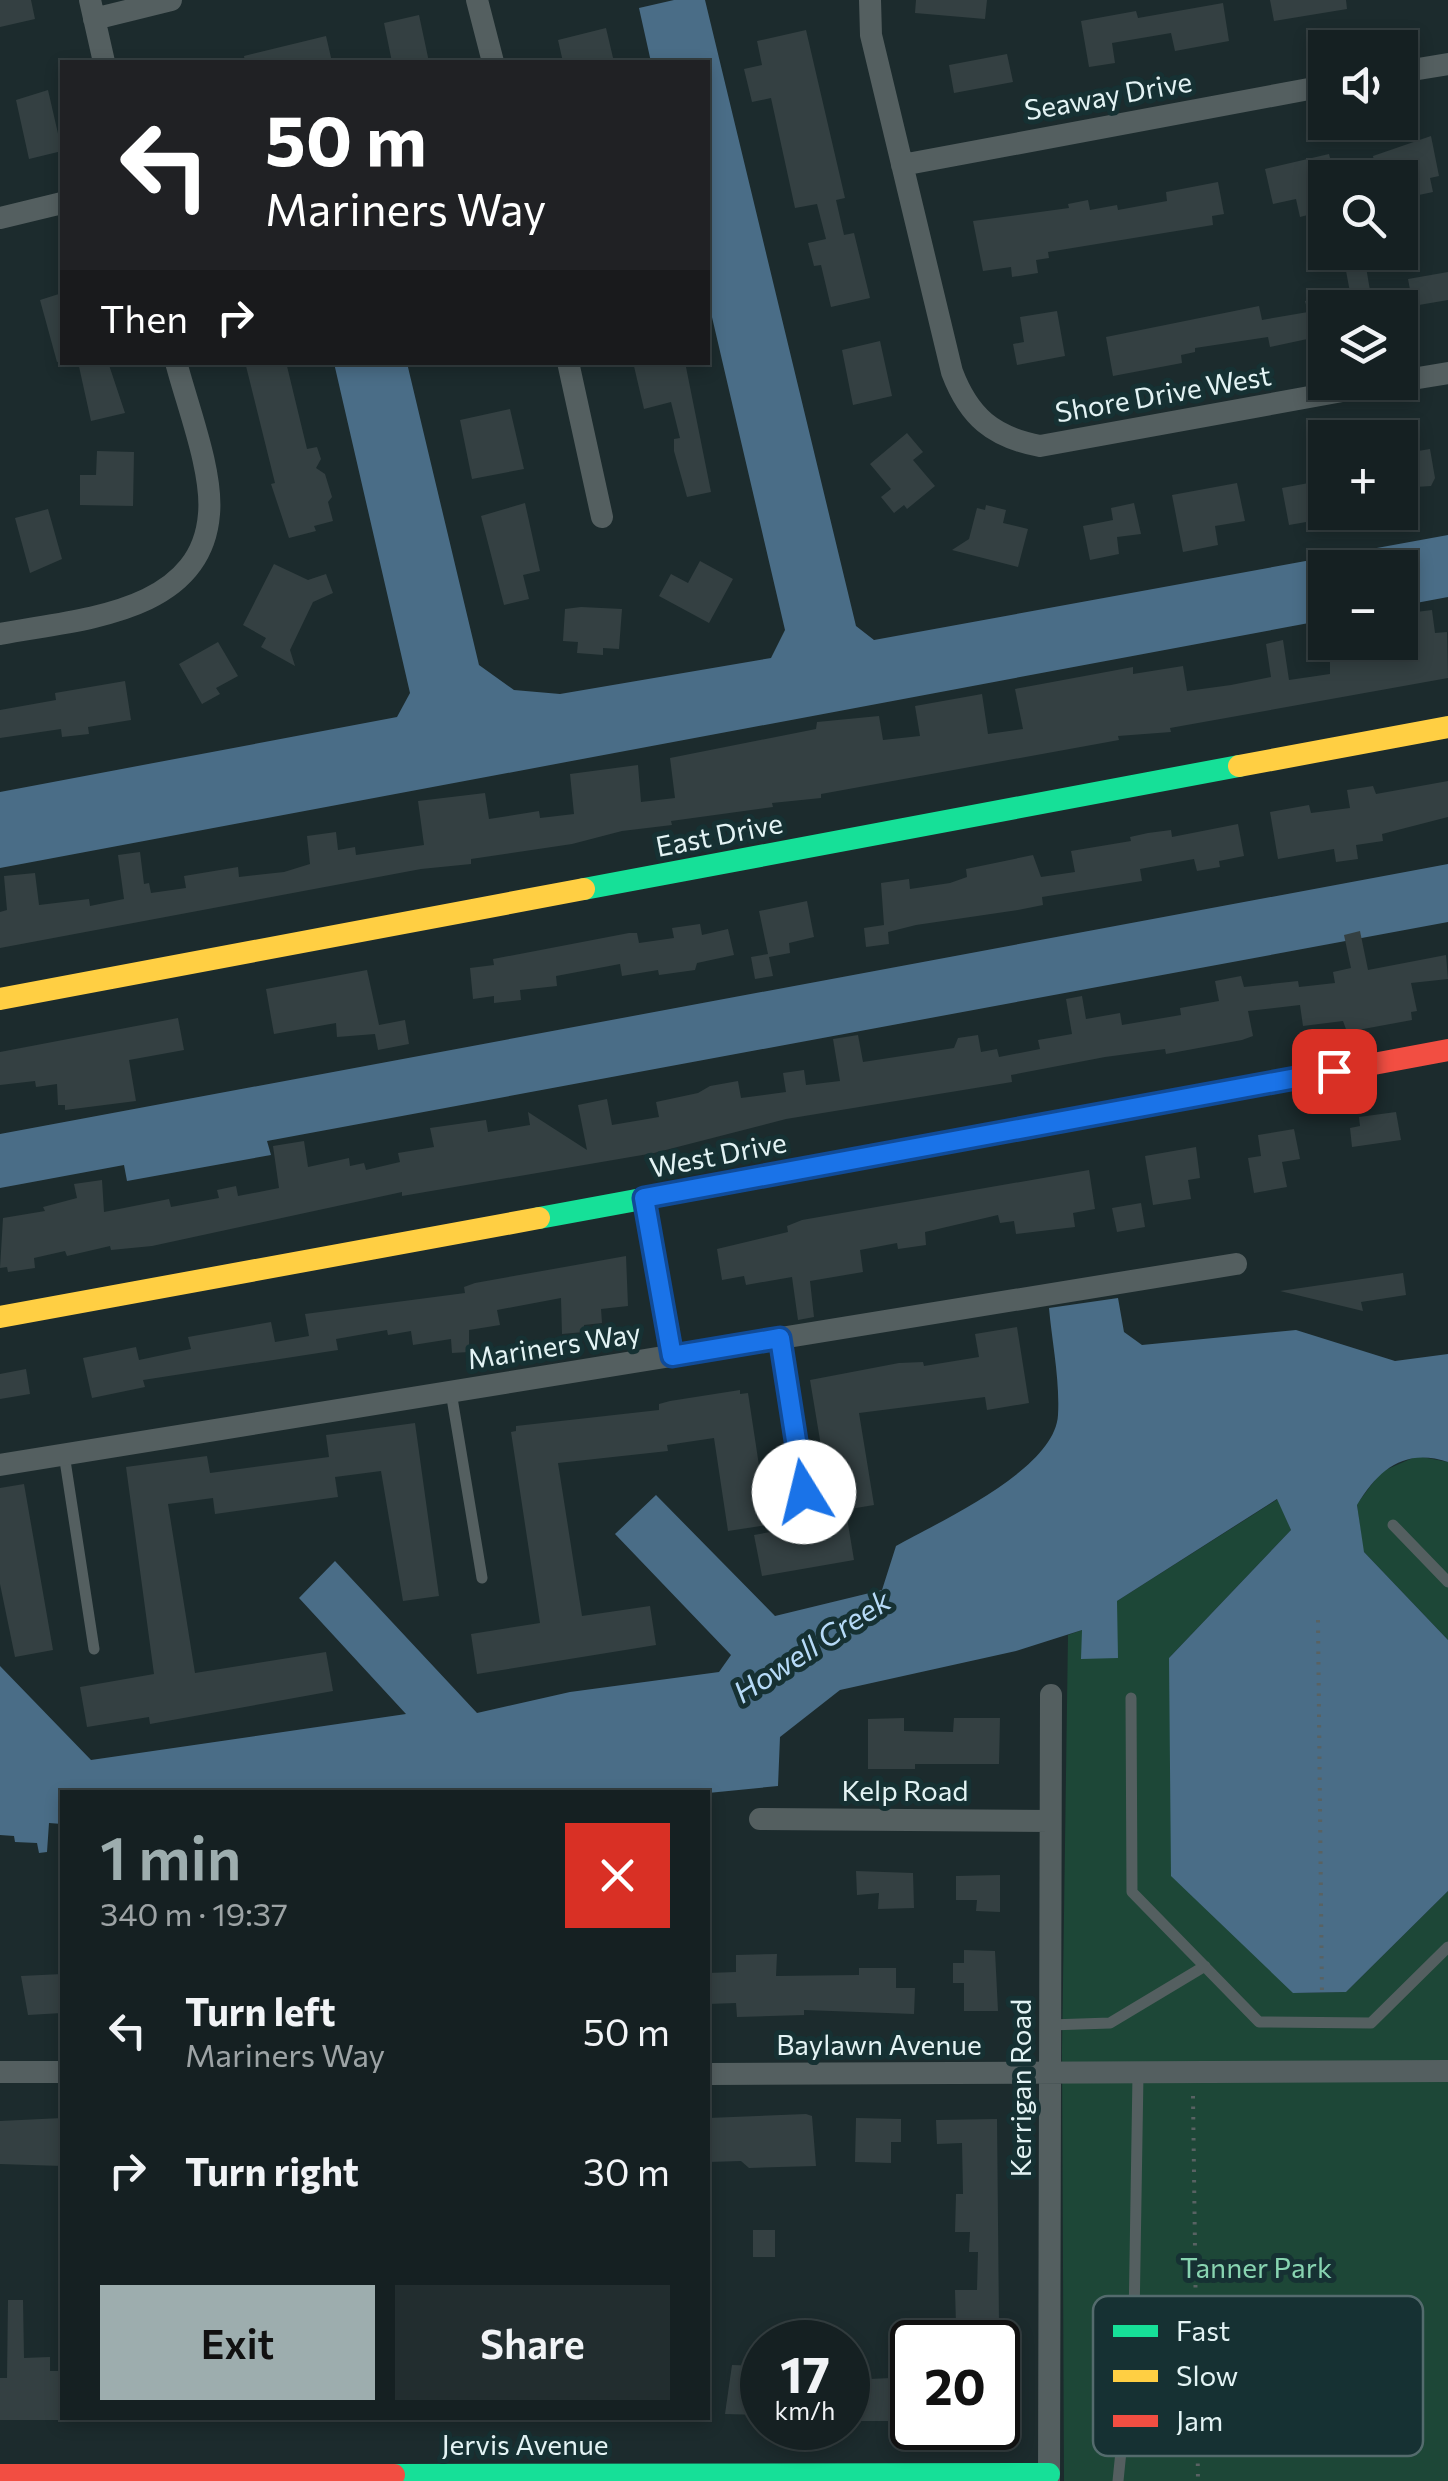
<!DOCTYPE html>
<meta charset="utf-8">
<style>
:root{--surface:#152022;--page:#222d2f;--text:#f1f3f6;--muted:#9da3a5;--line:#343e40;--accent:#9dadae}
body{margin:0;font-family:Commissioner,sans-serif;background:var(--page);color:var(--text);height:100vh;display:flex;flex-direction:column;font-size:38px;white-space:nowrap}
*{box-sizing:border-box;margin:0}
p{font-size:32px;color:var(--muted)}
.icon{flex:none;width:55px;height:55px;fill:none;stroke:currentColor;stroke-width:2;stroke-linecap:round;stroke-linejoin:round}
.map{position:relative;flex:1;overflow:hidden}
.panel{position:absolute;left:60px;top:1790px;width:650px;height:630px;display:flex;flex-direction:column;background:var(--surface);border-radius:0px;box-shadow:0 5px 15px #0003,0 0 0 2px var(--line)}
.panel>*{flex:none}
.top-card{position:absolute;left:60px;top:60px;width:650px;height:305px;border-radius:0px;box-shadow:0 5px 15px #0003,0 0 0 2px var(--line);background:#202124;color:#fff;overflow:hidden}
.fabs{position:absolute;left:1308px;top:30px;display:grid;gap:20px}
.fabs a{display:grid;place-items:center;width:110px;height:110px;border-radius:0px;background:var(--surface);box-shadow:0 5px 15px #0003,0 0 0 2px var(--line);font-size:50px}
.speed{position:absolute;left:740px;top:2320px;display:flex;gap:20px;font-size:50px;font-weight:700;text-align:center}
.speed>*{display:grid;place-content:center;width:130px;height:130px;border-radius:50%;background:var(--surface);box-shadow:0 5px 15px #0003,0 0 0 2px var(--line);line-height:1}
.speed small{font-size:25px;font-weight:400}
.speed .limit{border:5px solid #111;border-radius:15px;background:#fff;color:#111}
.pin{position:absolute;display:grid;place-items:center;width:85px;height:85px;color:#fff;margin:-42px;border-radius:20px;box-shadow:0 5px 15px #0006}
.me{position:absolute;width:110px;margin:-55px;rotate:351deg;stroke-linejoin:round;filter:drop-shadow(0 0 8px #0008)}
.turn{display:flex;align-items:center;gap:35px;height:210px;padding:0 40px;font-size:45px}
.turn .icon{width:130px;height:130px;stroke-width:2.5}
.turn b{display:block;font-size:70px;line-height:85px}
.then{display:flex;align-items:center;height:95px;padding:0 40px;background:#0003;gap:20px;font-size:38px}
.round{display:grid;place-items:center;flex:none;width:105px;height:105px;border-radius:0px;background:var(--page)}
.headline{display:flex;align-items:center;justify-content:space-between;height:170px;padding:0 40px}
h1{font-size:60px;font-weight:600;line-height:75px;color:var(--accent)}
.primary-button{display:flex;gap:20px;margin-top:auto;padding:20px 40px}
.primary-button a{flex:1;height:115px;border-radius:0px;background:var(--accent);color:#111;font-size:40px;font-weight:600;line-height:115px;text-align:center}
.primary-button a+a{background:var(--page);color:var(--text)}
ul{padding:0;list-style:none}
li{display:flex;align-items:center;gap:30px;height:140px;padding:0 40px}
li div{flex:1}
li b{display:block;font-size:38px}
li em{font-style:normal}
.map>svg:first-child{display:block}
.green{fill:#1d4737}
.water{fill:#4a6d87}
.building{fill:#344042}
.lines{fill:none;stroke-linecap:round;stroke-linejoin:round}
.path{stroke:#586263;stroke-width:4;stroke-dasharray:2.5 8;stroke-linecap:butt}
.lane{stroke:#545f60;stroke-width:11}
.street{stroke:#545f60;stroke-width:22}
.fast{stroke:#16e098;stroke-width:22}
.slow{stroke:#ffcf43;stroke-width:22}
.jam{stroke:#f24e42;stroke-width:22}
.route-casing{stroke:#114b97;stroke-width:25}
.route{stroke:#1a73e8;stroke-width:18}
.labels{text-anchor:middle;dominant-baseline:central;stroke-width:10;stroke-linejoin:round;paint-order:stroke}
.street-label{font-size:28px;fill:#e3f3f4;stroke:#163133}
.park-label{font-size:28px;fill:#88d4b1;stroke:#163133}
.water-label{font-size:30px;font-style:italic;fill:#b6daf7;stroke:#163133}
.key{fill:#163133;stroke:#546b6d;stroke-width:2.5}
.key-label{font-size:28px;fill:#e3f3f4}
</style>
<div class="map">
<svg width="1448" height="2481" viewBox="0 0 1448 2481">
<rect width="100%" height="100%" fill="#1c2b2d"/>
<path class="green" d="M1417,1456L1448,1462V1640L1363,1551L1357,1504L1381,1472Z
M1278,1499L1291,1530L1169,1658L1293,1993L1346,1992L1448,1891V2481H1064L1062,2052L1068,1635L1082,1630L1117,1601Z"/>
<path class="water" d="M674,0H705L856,626L874,640L1448,535V597L1400,606V568H1325V620L0,868V792L397,717L410,693L334,363H407L479,665L514,690L560,694L771,658L785,630L708,300V62H651L639,8Z
M1448,864V922L267,1141L271,1155L127,1181L124,1165L0,1188V1134Z
M1118,1298L1124,1332L1142,1345L1296,1330L1395,1361L1448,1354V1462C1405,1448 1379,1469 1357,1505L1364,1552L1448,1640V1891L1346,1992L1293,1993L1171,1876L1169,1658L1291,1530L1277,1499L1117,1601L1118,1658L1081,1659L1082,1630L1016,1651L840,1690L780,1737L778,1786L708,1793L62,1792V1824L49,1823L47,1852L39,1853L37,1843L15,1842L14,1836L0,1835V1666L91,1760L406,1714L299,1598L335,1561L477,1713L570,1692L719,1672L731,1655L615,1534L656,1495L775,1616L882,1590L896,1546C940,1521 1055,1470 1058,1415C1060,1380 1052,1342 1049,1308Z"/>
<path class="building" d="M0,0H31L35,19L0,27Z
M916,0H987L985,19L915,13Z
M1270,0H1346L1347,9L1274,21Z
M1223,3L1229,41L1175,51L1171,33L1112,43L1115,63L1089,67L1081,21L1136,11L1138,18Z
M419,15L429,62H392L384,23Z
M606,28L614,62H563L558,40Z
M806,30L845,198L836,200L844,235L854,233L870,298L831,307L821,265L814,266L808,243L826,239L817,204L795,208L771,98L752,102L744,69L762,65L757,41Z
M326,36L332,62H245L244,56Z
M1007,54L1013,82L954,93L949,65Z
M48,90L62,151L29,159L16,100Z
M1431,136L1439,176L1430,178L1433,192L1400,199V178H1377L1373,156Z
M1329,154L1335,178H1325V194L1315,197L1319,212L1300,217L1296,199L1273,204L1265,169Z
M1218,182L1224,214L1212,216L1213,225L1048,252L1049,258L1036,260L1038,273L1012,277L1011,267L983,271L973,221L1069,208L1068,204L1088,200L1090,210L1117,205L1118,210L1167,201L1166,192Z
M1366,267L1373,308H1353L1346,271Z
M1448,272V300L1413,306L1408,279Z
M62,293V361L57,362L40,300Z
M1325,297V357L1316,358L1312,338L1270,347L1268,337L1195,348V352L1181,355L1182,363L1113,376L1106,337L1259,306L1262,320L1308,312L1305,301Z
M1057,311L1065,356L1017,365L1013,344L1024,342L1020,317Z
M880,341L892,396L853,405L842,350Z
M78,362H108L125,413L91,421Z
M245,362H286L307,449L317,447L321,459L316,468L325,474L332,497L328,502L333,521L314,526L316,531L289,538L271,484L275,483Z
M633,362H685L711,492L687,497L674,451V439L680,438L671,402L644,409Z
M510,409L524,469L472,479L460,420Z
M907,433L923,452L913,460L935,486L907,509L904,505L894,513L881,497L891,489L870,464Z
M1430,449L1435,478L1431,486L1400,488V454Z
M97,451L134,452L133,506L80,505V475H96Z
M1325,480V512H1331L1334,529L1314,532L1312,521L1289,525L1282,488Z
M1237,483L1245,521L1215,526L1218,545L1183,552L1172,495Z
M525,503L540,571L523,575L529,599L504,605L481,516Z
M1134,503L1141,534L1117,537L1119,554L1090,560L1083,526L1113,520L1111,508Z
M986,505L1006,510L1003,523L1028,529L1018,567L952,550L969,539L977,508L985,510Z
M48,509L62,559L30,573L15,518Z
M700,561L733,579L709,623L659,596L671,574L688,583Z
M274,564L308,580L326,574L333,593L313,602L290,650L295,666L261,647L266,638L243,625Z
M581,607L622,609L619,649L603,648V655L577,653L578,642L563,641L565,609Z
M1432,610L1435,633L1447,632L1448,678L1170,728L1171,732L1118,736L1119,740L821,794V798L772,803L773,807L671,821L672,825L622,831L572,844L471,859V864L421,869L0,948V912L7,910L4,876L35,873L39,905L89,899L90,906L124,899L118,855L140,852L144,884L149,883L151,893L186,888L184,876L238,867L239,877L284,872L310,864L307,836L336,832L338,850L355,847L356,855L424,845L418,801L485,793L489,819L539,811L540,818L574,814L570,774L638,765L641,802L675,798L670,758L816,729L817,722L879,716L883,740L920,736L915,706L982,694L988,734L1023,729L1015,689L1133,667V674L1183,666L1187,691L1231,685L1271,677L1266,644L1283,640L1289,680L1330,674V657L1371,651L1369,642H1400V614Z
M218,642L238,676L216,688L220,694L202,704L179,664Z
M125,681L131,720L88,727L89,734L62,737L61,729L0,738V710L56,700L55,693Z
M1448,781V817L1382,834L1383,841L1356,845L1358,859L1336,862L1334,849L1278,859L1270,812L1309,805L1311,813L1350,808L1347,790L1373,786L1376,794Z
M1238,824L1244,856L1219,861L1220,867L1197,871L1194,859L1140,869L1142,881L1042,897L1043,905L1018,910L916,925L888,932L889,944L866,947L864,928L884,925L881,883L909,879L910,889L950,883L967,877L966,869L1033,855L1041,877L1075,872L1071,851L1131,841L1130,837L1148,833L1171,830L1172,837Z
M807,901L814,937L789,943L790,953L769,957L773,976L755,979L751,957L768,954L759,911Z
M700,924L702,935L728,929L734,955L697,963L695,970L659,975L658,970L622,976L620,964L556,976L557,986L520,990L521,1000L494,1003V996L473,999L470,968L494,965L493,959L629,933H637L639,943L674,938L672,928Z
M1360,931L1368,970L1446,955L1448,979L1411,983L1417,1011L1411,1012L1412,1020L1347,1032L1343,1021L1303,1026L1300,1005L1248,1011L1253,1036L1242,1040L1166,1054L1165,1049L1105,1057L1011,1075L1012,1082L786,1119L654,1153L402,1196V1192L152,1246L111,1250L110,1246L67,1256L65,1251L34,1258L35,1268L8,1272L7,1267L0,1268L3,1218L45,1211L43,1207L77,1198L74,1184L102,1180L104,1212L169,1199L171,1207L219,1198L217,1190L236,1186L238,1196L279,1188L273,1146L304,1141L308,1167L349,1158L350,1166L364,1163L366,1170L400,1162L398,1153L434,1147L430,1128L486,1120L488,1132L530,1125L528,1112L587,1150L578,1105L607,1099L612,1125L659,1117L656,1102L698,1093L710,1086L738,1081L741,1098L786,1092L783,1073L804,1070L806,1085L840,1081L833,1039L858,1035L863,1062L954,1048L958,1038L978,1035L981,1052L997,1049L999,1057L1040,1049L1038,1040L1072,1034L1066,999L1082,996L1086,1019L1120,1013L1122,1025L1181,1015L1180,1008L1219,1001L1215,981L1241,976L1244,987L1298,981L1299,987L1335,983L1333,972L1351,968L1344,935Z
M367,970L379,1025L405,1020L409,1044L378,1050L375,1034L337,1037L336,1023L274,1034L266,989Z
M178,1018L184,1050L129,1060L136,1101L65,1110V1105H58L57,1084L36,1087L35,1081L0,1085V1052Z
M1396,1112L1401,1140L1352,1147L1350,1128L1360,1126L1359,1117Z
M1294,1129L1300,1159L1282,1162L1287,1187L1254,1193L1248,1158L1261,1156L1258,1135Z
M1196,1147L1200,1178L1188,1180L1191,1199L1153,1205L1145,1156Z
M1089,1170L1095,1209L1073,1213L1075,1227L1016,1234L1014,1221L1000,1223L998,1215L925,1232L926,1245L898,1249L897,1243L860,1250L863,1272L810,1281L814,1317L798,1320L792,1277L746,1285L744,1276L722,1280L717,1249L788,1232L787,1226L802,1220Z
M1141,1203L1145,1227L1117,1232L1112,1208Z
M626,1256L628,1306L601,1309L602,1323L584,1325V1332L562,1334L561,1298L497,1310L500,1325L469,1330V1352L452,1353L451,1339L413,1345L411,1331L388,1335L387,1330L336,1339L338,1350L143,1380L145,1387L92,1398L83,1358L136,1347L139,1360L191,1349L188,1337L271,1322L275,1342L309,1336L305,1314L465,1293L464,1287L475,1283Z
M1403,1273L1406,1295L1361,1302L1363,1311L1280,1291Z
M1017,1327L1029,1403L987,1410L985,1397L859,1413L874,1505L832,1512L810,1380L899,1363L923,1362L924,1366L979,1357L975,1334Z
M26,1369L30,1394L0,1399V1374Z
M740,1390V1394L748,1393L768,1525L728,1531L714,1438L667,1445L668,1451L558,1463L582,1616L650,1606L656,1645L477,1674L471,1634L540,1623L511,1432L516,1431V1426L659,1410V1404L670,1401Z
M415,1423L439,1596L403,1601L381,1471L335,1477L338,1497L215,1514L213,1498L168,1504L195,1673L326,1652L333,1691L150,1724L149,1717L87,1727L80,1687L154,1674L126,1467L207,1456L210,1473L329,1457L326,1435Z
M24,1484L53,1650L15,1657L0,1584V1488Z
M847,1518L854,1560L762,1576L754,1535Z
M904,1718V1731L953,1732L954,1718H1000L999,1764H915V1769H868V1719Z
M856,1871L913,1873L914,1908L878,1909L879,1893L857,1895Z
M1000,1875V1912L976,1911L977,1900H956V1876Z
M964,1950L995,1951L998,2011H964V1983H953V1963H964Z
M777,1954L776,1976L859,1975V1968H896V1988H915L914,2014L804,2010V2015L737,2017L736,2003L708,2004V1973L736,1972V1955Z
M62,1974V2013L28,2015L21,1976Z
M806,2114L812,2116L816,2166L749,2168L741,2161L708,2162V2118Z
M62,2118V2166L0,2164V2121Z
M856,2118L901,2119V2142H891V2163L855,2162Z
M997,2119L999,2324H956L955,2290H977L978,2252H969L970,2232H955L956,2194H963L962,2143L937,2144L936,2120Z
M753,2230H775V2257H753Z
M8,2300H23L24,2358L50,2357V2371H60L62,2420H0V2378H7Z
M732,2365L762,2366V2415L725,2414Z
M912,2377V2421H848V2380Z"/>
<g class="lines">
<path class="path" d="M1318,1620L1322,1998
M1193,2096L1198,2481"/>
<path class="lane" d="M781,1338L804,1493
M451,1392L482,1578
M64,1454L94,1649
M1393,1525L1448,1582
M1131,1698L1132,1892L1259,2022L1371,2023L1448,1947
M1050,2025L1110,2023L1205,1966
M1118,2481L1134,2322L1138,2074"/>
<path class="street" d="M90,0L104,62
M477,0L493,62
M870,0L871,35L952,372C969,417 993,437 1040,446L1392,382
M94,19L171,0
M1400,72L1448,64
M902,165L1325,86
M0,218L62,203
M568,362L602,517
M1400,381L1448,373
M0,634C77,619 201,615 209,514C213,471 187,405 176,362
M644,1198L673,1356
M0,1465L1236,1264
M760,1819L1050,1821
M0,2072H62
M708,2074L1448,2071
M1049,2481L1051,1695"/>
<path class="fast" d="M584,889L1239,766
M539,1218L1320,1074
M394,2475L1049,2474"/>
<path class="slow" d="M1239,766L1448,727
M0,999L584,889
M0,1317L539,1218"/>
<path class="jam" d="M1320,1074L1448,1050
M0,2475H394"/>
</g>
<g class="lines">
<g class="route-casing">
<path id="route" d="M804,1492L780,1338L672,1356L644,1198L1334,1071"/>
</g>
<use href="#route" class="route"/>
</g>
<g class="labels">
<g class="street-label">
<text transform="translate(1108 95) rotate(-10)">Seaway Drive</text>
<text transform="translate(1163 393) rotate(-10)">Shore Drive West</text>
<text transform="translate(719 834) rotate(-11)">East Drive</text>
<text transform="translate(718 1154) rotate(-11)">West Drive</text>
<text transform="translate(554 1345) rotate(-9)">Mariners Way</text>
<text x="905" y="1790">Kelp Road</text>
<text x="879" y="2044">Baylawn Avenue</text>
<text transform="translate(1020 2088) rotate(-90)">Kerrigan Road</text>
<text x="525" y="2444">Jervis Avenue</text>
</g>
<g class="park-label">
<text x="1256" y="2267">Tanner Park</text>
</g>
<g class="water-label">
<text transform="translate(811 1645) rotate(-33)">Howell Creek</text>
</g>
</g>
<rect x="1093" y="2296" width="330" height="160" rx="15" class="key"/>
<rect x="1113" y="2325" width="45" height="12" fill="#16e098"/>
<rect x="1113" y="2370" width="45" height="12" fill="#ffcf43"/>
<rect x="1113" y="2415" width="45" height="12" fill="#f24e42"/>
<g class="key-label">
<text x="1176" y="2341">Fast</text>
<text x="1176" y="2386">Slow</text>
<text x="1176" y="2431">Jam</text>
</g>
</svg>
<div class="fabs">
<a><svg class="icon" aria-label="sound" viewBox="0 0 24 24"><path d="M4 9h4l5-4v14l-5-4H4zM17 9q2 3 0 6"/></svg></a>
<a><svg class="icon" aria-label="search" viewBox="0 0 24 24"><circle cx="10" cy="10" r="6"/><path d="M15 15l6 6"/></svg></a>
<a><svg class="icon" aria-label="layers" viewBox="0 0 24 24"><path d="M12 4l9 5-9 5-9-5zM3 14l9 5 9-5"/></svg></a>
<a>+</a>
<a>−</a>
</div>
<div class="speed"><div>17<small>km/h</small></div><div class="limit">20</div></div>
<div class="pin" style="left:1334px;top:1071px;background:#d93025"><svg class="icon" aria-label="arrive" viewBox="0 0 24 24"><path d="M6 21V4h12l-3 4 3 4H6"/></svg></div>
<svg class="me" style="left:804px;top:1492px" viewBox="-20 -20 40 40"><circle r="19" fill="#fff"/><path d="M0-13L10 11 0 6-10 11z" fill="#1a73e8"/></svg>
<div class="top-card">
<div class="turn"><svg class="icon" aria-label="left" viewBox="0 0 24 24"><path d="M17 20v-9H6M10 6l-5 5 5 5"/></svg><div><b>50 m</b>Mariners Way</div></div>
<div class="then">Then<svg class="icon" aria-label="right" viewBox="0 0 24 24"><path d="M7 20v-9h11M14 6l5 5-5 5"/></svg></div>
</div>
<section class="panel">
<div class="headline"><div><h1>1 min</h1><p>340 m · 19:37</p></div><a class="round" style="background:#d93025;color:#fff"><svg class="icon" aria-label="close" viewBox="0 0 24 24"><path d="M6 6l12 12M18 6L6 18"/></svg></a></div>
<ul>
<li><svg class="icon" aria-label="left" viewBox="0 0 24 24"><path d="M17 20v-9H6M10 6l-5 5 5 5"/></svg><div><b>Turn left</b><p>Mariners Way</p></div><em>50 m</em></li>
<li><svg class="icon" aria-label="right" viewBox="0 0 24 24"><path d="M7 20v-9h11M14 6l5 5-5 5"/></svg><div><b>Turn right</b></div><em>30 m</em></li>
</ul>
<div class="primary-button"><a>Exit</a><a>Share</a></div>
</section>
</div>
